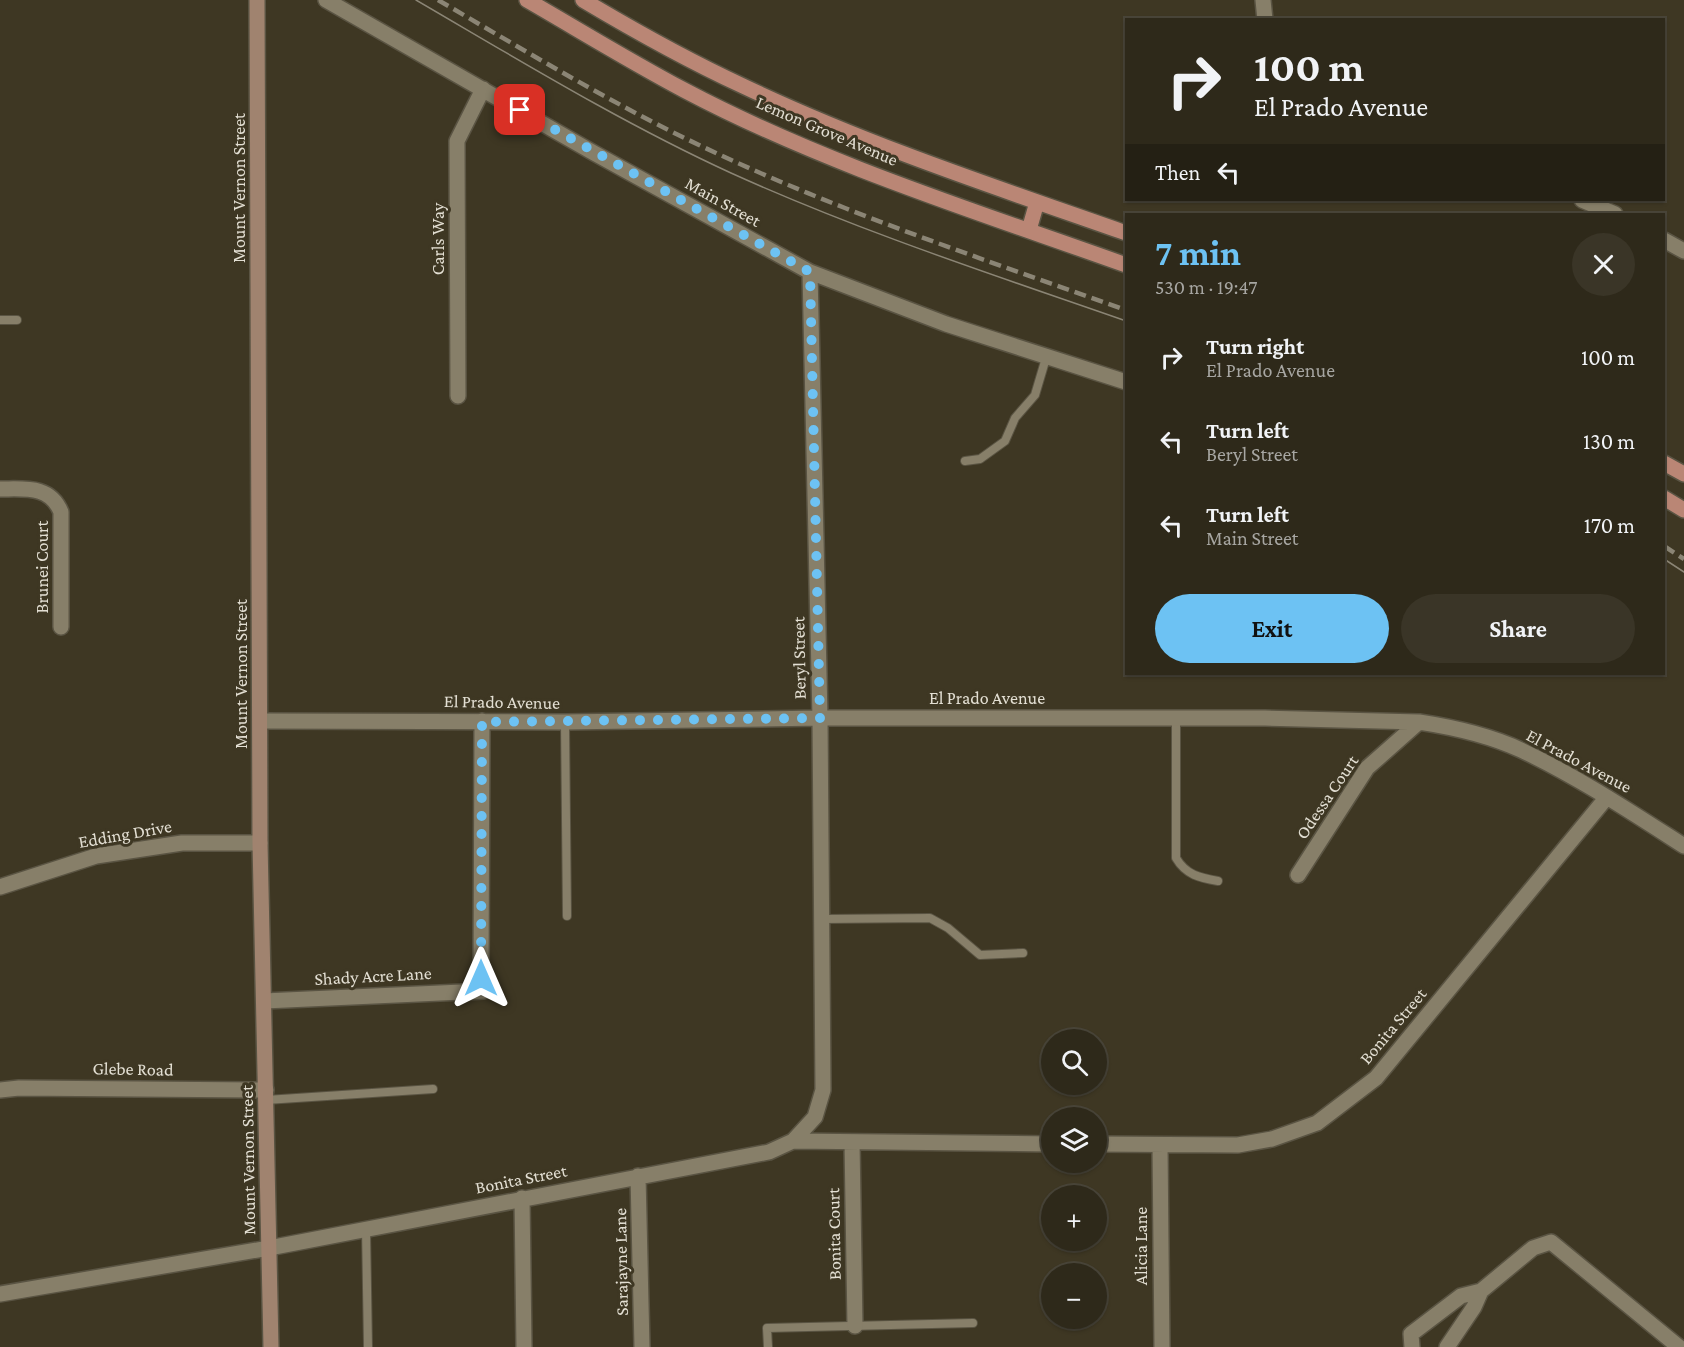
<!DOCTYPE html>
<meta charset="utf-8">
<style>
:root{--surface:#2e291a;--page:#3a3527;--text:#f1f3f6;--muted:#a7a6a2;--line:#494539;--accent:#6dc2f3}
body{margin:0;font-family:"Crimson Pro",serif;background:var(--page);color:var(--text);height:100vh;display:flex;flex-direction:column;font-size:22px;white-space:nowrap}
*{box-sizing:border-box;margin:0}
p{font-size:20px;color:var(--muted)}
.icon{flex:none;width:33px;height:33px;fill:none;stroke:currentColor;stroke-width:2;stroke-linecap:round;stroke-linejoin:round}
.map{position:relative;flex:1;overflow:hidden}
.panel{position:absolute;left:1125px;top:213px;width:540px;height:462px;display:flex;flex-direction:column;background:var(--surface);border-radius:0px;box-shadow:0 2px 4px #0004,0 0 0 2px var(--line)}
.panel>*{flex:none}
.hud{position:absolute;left:1125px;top:18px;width:540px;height:183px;border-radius:0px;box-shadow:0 2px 4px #0004,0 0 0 2px var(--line);background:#2e291a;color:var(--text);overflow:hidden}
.tools{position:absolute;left:1041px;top:1029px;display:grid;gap:12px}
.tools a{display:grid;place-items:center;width:66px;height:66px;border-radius:50%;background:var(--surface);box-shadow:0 2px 4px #0004,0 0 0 2px var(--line);font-size:30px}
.pin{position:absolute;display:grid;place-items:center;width:51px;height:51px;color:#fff;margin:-26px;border-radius:12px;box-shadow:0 3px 9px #0006}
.me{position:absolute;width:66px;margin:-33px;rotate:0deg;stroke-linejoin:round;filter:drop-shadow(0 0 4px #0008)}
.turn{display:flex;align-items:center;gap:21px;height:126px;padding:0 30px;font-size:27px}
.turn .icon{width:78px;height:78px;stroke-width:2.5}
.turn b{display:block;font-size:42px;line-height:51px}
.then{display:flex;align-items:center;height:57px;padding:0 30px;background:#0003;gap:12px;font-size:22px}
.round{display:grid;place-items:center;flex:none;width:63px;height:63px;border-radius:32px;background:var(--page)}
.headline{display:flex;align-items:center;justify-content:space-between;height:102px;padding:0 30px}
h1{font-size:36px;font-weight:700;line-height:45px;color:var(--accent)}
.button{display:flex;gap:12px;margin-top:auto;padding:12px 30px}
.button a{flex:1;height:69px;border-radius:36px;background:var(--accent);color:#111;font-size:24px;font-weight:700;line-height:69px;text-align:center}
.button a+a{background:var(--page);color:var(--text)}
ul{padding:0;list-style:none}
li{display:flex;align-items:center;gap:18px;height:84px;padding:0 30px}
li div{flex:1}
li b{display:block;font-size:22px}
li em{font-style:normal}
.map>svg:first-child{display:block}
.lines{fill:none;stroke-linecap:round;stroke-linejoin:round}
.lane-casing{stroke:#5a5443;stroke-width:10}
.street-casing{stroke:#5a5443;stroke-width:18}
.secondary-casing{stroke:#5a5443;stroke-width:18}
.primary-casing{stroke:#5a5443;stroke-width:18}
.lane{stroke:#877f69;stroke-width:8}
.street{stroke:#877f69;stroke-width:15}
.secondary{stroke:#a0836f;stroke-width:15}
.primary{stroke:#ba8675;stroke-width:15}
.tram{stroke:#8b8575;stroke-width:1.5}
.rail{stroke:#8b8575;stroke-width:4.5;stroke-dasharray:12 6;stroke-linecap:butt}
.route{stroke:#6dc2f3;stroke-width:10;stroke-dasharray:0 18}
.labels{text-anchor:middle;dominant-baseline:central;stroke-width:6;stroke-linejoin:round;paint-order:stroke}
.street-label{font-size:18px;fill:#e3dfd3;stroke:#3e3723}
</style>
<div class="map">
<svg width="1684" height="1347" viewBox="0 0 1684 1347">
<rect width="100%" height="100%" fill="#3e3723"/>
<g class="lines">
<g class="lane-casing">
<path id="lane" d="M0,320H17
M965,461L980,459L1005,441L1015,418L1035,395L1046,358
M1176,718V858C1186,875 1200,878 1218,881
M565,722L567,916
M822,919L930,918L948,928L980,955L1023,953
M266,1100L433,1089
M366,1229L368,1347
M768,1347L767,1328L973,1323"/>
</g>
<g class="street-casing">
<path id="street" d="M326,0L594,153L810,272L946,324L1126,382
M1263,0L1265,20
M1582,200L1615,214
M1664,240L1684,251
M458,396L457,141L483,89
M0,489C25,489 50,485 61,512V627
M261,721L565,722L820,718H1265L1419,722C1452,727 1491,736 1521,750C1578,777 1631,812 1684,846
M1298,875L1367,768L1419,722
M0,887L96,856L182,843H260
M481,978L482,721
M264,1001L484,991
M0,1090L19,1088L266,1090
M793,1141L815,1117L823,1090L820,718L810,272
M852,1142L855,1326
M1096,1144L1238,1145L1272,1139L1317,1123L1376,1078L1607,797
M1160,1145L1162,1347
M638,1176L642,1347
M522,1198L524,1347
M0,1294L269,1248L769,1152L793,1141L1052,1144
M1412,1347L1411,1334L1461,1296L1481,1291L1533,1248L1551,1242L1679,1347
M1447,1347L1474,1307L1481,1291"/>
</g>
<g class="secondary-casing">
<path id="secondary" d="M257,0L260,843L271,1347"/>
</g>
<g class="primary-casing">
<path id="primary" d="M527,0C579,30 631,62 684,90C824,164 978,212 1126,265
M583,0C635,31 689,61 743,86C867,145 998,188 1126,233
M1029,230L1037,202
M1664,463L1684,474
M1664,498L1684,510"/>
</g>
<use href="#lane" class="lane"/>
<use href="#street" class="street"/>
<use href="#secondary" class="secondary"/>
<use href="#primary" class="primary"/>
<path class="tram" d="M416,0C519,60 622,123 731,173C859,231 994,275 1126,321
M1664,559L1684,572"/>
<path class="rail" d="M438,0C524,50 609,102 699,145C837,211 983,259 1126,310
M1664,546L1684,559"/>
</g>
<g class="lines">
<path class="route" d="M481,978L482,722L820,718L810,272L520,110"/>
</g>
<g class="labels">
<g class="street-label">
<text transform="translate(827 131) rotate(23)">Lemon Grove Avenue</text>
<text transform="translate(239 188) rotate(-90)">Mount Vernon Street</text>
<text transform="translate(723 202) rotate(29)">Main Street</text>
<text transform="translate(438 239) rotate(-90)">Carls Way</text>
<text transform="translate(42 567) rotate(-90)">Brunei Court</text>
<text transform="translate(799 658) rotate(-91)">Beryl Street</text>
<text transform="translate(241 674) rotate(-90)">Mount Vernon Street</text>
<text x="987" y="698">El Prado Avenue</text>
<text transform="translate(502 702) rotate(1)">El Prado Avenue</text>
<text transform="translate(1579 761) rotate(28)">El Prado Avenue</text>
<text transform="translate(1327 797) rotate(-56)">Odessa Court</text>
<text transform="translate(125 834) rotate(-10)">Edding Drive</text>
<text transform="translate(373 976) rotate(-3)">Shady Acre Lane</text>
<text transform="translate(1393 1026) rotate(-50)">Bonita Street</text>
<text transform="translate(133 1069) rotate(1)">Glebe Road</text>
<text transform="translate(248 1160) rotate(-91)">Mount Vernon Street</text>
<text transform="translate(521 1179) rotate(-11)">Bonita Street</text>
<text transform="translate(834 1234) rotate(-91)">Bonita Court</text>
<text transform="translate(1141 1246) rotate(-90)">Alicia Lane</text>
<text transform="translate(621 1262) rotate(-91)">Sarajayne Lane</text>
</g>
</g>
</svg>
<div class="tools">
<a><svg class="icon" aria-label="search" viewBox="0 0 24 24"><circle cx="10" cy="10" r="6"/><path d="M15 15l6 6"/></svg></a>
<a><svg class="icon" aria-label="layers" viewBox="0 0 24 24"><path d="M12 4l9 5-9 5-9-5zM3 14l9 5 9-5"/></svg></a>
<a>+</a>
<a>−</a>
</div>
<div class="pin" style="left:520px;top:110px;background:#d93025"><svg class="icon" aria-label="arrive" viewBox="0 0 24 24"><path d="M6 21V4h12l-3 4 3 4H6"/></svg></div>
<svg class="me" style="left:481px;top:978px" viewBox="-20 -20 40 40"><path d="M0-17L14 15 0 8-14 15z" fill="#6dc2f3" stroke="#fff" stroke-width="4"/></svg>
<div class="hud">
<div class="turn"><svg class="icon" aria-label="right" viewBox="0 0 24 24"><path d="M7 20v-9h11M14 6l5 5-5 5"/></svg><div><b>100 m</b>El Prado Avenue</div></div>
<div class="then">Then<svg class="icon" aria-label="left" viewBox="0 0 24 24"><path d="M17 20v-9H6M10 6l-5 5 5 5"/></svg></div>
</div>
<section class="panel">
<div class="headline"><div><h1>7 min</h1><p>530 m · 19:47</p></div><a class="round"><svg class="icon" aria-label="close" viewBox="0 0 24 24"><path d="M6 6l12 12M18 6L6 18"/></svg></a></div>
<ul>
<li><svg class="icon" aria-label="right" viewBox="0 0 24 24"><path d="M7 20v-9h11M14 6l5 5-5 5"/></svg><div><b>Turn right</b><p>El Prado Avenue</p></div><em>100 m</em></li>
<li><svg class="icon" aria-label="left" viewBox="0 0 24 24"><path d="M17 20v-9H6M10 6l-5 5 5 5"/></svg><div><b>Turn left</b><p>Beryl Street</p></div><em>130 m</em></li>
<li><svg class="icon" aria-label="left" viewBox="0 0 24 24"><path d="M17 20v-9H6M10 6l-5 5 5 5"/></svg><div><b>Turn left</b><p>Main Street</p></div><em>170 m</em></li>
</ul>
<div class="button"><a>Exit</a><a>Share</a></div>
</section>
</div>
